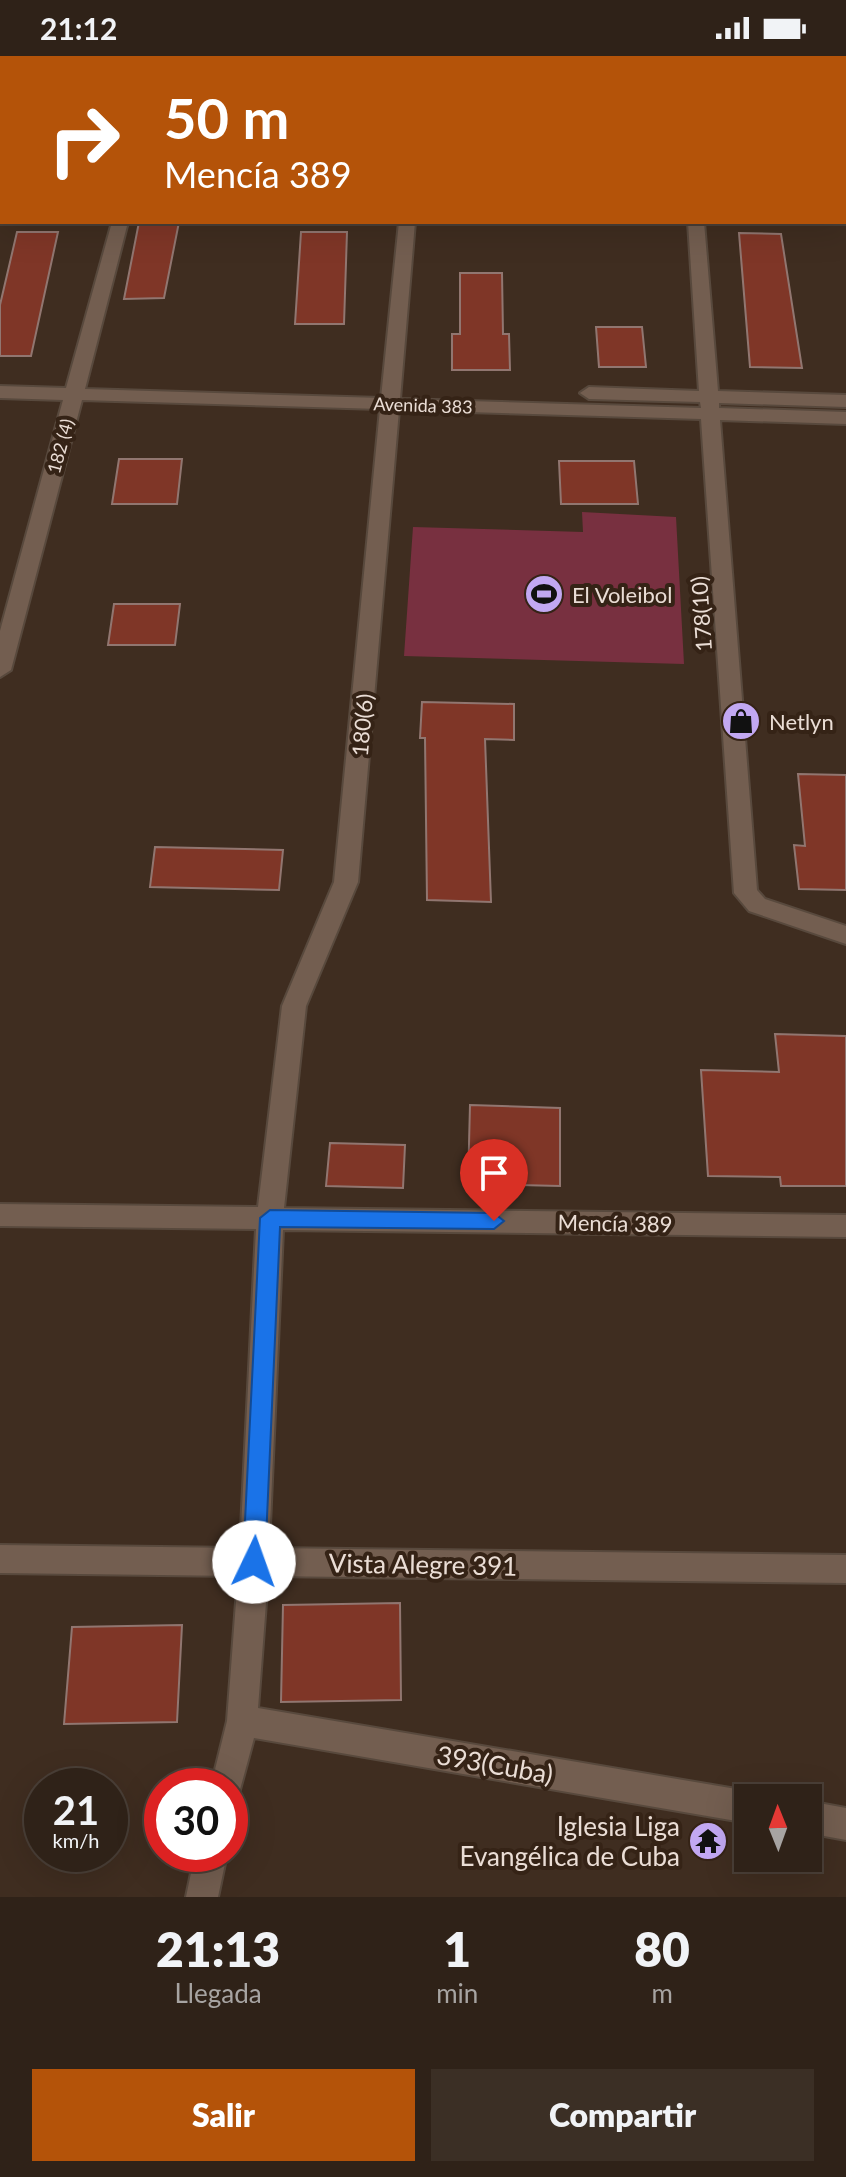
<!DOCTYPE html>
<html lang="es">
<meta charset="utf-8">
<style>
:root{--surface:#2f2218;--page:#3b2f25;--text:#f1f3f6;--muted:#a7a4a2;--line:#4a3f37;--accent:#b45309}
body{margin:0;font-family:Lato,sans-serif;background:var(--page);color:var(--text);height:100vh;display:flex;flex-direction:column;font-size:30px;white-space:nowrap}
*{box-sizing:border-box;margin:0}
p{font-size:26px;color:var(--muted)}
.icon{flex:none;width:44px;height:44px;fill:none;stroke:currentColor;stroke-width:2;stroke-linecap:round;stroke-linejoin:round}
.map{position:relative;height:1841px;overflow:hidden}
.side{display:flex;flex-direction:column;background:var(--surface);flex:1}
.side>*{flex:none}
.guide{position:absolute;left:0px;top:0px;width:846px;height:168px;box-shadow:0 8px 32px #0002,0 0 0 2px var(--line);background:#b45309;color:#fff;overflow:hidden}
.needle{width:52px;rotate:359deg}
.buttons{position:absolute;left:734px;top:1728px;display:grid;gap:16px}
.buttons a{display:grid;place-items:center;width:88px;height:88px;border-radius:0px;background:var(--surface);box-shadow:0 8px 32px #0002,0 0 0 2px var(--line);font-size:40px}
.speed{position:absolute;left:24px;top:1712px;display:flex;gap:16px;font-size:40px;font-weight:700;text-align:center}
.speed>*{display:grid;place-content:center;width:104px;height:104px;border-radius:50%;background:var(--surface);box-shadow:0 8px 32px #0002,0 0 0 2px var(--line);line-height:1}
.speed small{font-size:20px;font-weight:400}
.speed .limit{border:12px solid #d22;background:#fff;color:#111}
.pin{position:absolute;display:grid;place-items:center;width:68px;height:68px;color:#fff;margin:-82px -34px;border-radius:50% 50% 50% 0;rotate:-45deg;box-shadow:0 0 8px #0007}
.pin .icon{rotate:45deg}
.me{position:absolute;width:88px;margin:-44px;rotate:3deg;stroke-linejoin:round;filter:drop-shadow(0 0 6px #0008)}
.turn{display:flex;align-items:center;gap:28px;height:168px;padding:0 32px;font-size:36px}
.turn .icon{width:104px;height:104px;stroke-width:2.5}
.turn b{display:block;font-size:56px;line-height:68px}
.eta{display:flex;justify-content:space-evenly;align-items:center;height:136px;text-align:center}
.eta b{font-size:48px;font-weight:800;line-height:56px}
.cta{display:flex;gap:16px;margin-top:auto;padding:16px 32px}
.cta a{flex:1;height:92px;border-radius:0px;background:var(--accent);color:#fff;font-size:32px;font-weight:800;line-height:92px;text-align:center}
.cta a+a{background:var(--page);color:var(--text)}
.status{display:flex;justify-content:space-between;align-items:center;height:56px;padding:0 40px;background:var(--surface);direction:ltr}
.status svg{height:22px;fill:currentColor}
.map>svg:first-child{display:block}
.green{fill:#783040}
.building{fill:#7f3627;stroke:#917670;stroke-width:2}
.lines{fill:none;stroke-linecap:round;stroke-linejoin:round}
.street-casing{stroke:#58493d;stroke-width:4}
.street{fill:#735e50;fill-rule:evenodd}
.route{fill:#1a73e8;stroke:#114b97;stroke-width:2}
.labels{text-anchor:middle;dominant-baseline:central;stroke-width:8;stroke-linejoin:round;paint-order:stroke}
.far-street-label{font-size:18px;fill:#eaddd5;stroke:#352316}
.poi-label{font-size:22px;fill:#eaddd5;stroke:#352316;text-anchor:start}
.street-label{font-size:22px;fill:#eaddd5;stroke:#352316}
.near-street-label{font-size:26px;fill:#eaddd5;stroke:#352316}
.near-poi-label{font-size:26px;fill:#eaddd5;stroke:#352316;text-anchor:end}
</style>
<div class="status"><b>21:12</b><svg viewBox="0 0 49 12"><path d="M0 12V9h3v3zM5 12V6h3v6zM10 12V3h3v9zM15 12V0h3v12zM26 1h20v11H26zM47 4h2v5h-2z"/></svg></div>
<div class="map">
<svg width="846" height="1841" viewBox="0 0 846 1841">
<rect width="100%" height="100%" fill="#3f2d20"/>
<path class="green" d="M582,456L676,461L684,608L404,600L413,471L583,476Z"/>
<path class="building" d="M139,166H179L164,242L124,243Z
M17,176H58L31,300H0V249Z
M301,176H347L344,268H295Z
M739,177L781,178L802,312L750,311Z
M460,217H502L503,278H509L510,314H452V278H460Z
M596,271H642L646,311H599Z
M119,403H182L177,448H112Z
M559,405H634L638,448H561Z
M114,548H180L175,589H108Z
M422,646L514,648V684L485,683L491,846L427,844L425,682H420Z
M798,718L846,719V834L799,833L794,789L805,790Z
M155,791L283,794L279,834L150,831Z
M775,978L846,980V1130H781L780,1121L708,1120L701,1014L779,1016Z
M470,1049L560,1052V1130L468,1128Z
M330,1087L405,1089L403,1132L326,1130Z
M400,1547L401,1644L281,1646L283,1549Z
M182,1569L177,1666L64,1668L72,1571Z"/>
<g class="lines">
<g class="street-casing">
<path id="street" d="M156,0H172L155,2Z
M502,0H593L595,2H504Z
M844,3H846V13H844Z
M112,166H128L85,333L381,342L399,166H415L400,343L701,352L700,346L589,343L580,337L589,331L699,335L688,166H704L718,335L846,339V351L719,347V352L846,356V368L720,364L757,834L765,843L846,870V888L749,855L734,837L701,363L399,354L358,826L306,950L284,1152L846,1159V1181L283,1174L269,1492L846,1499V1527L268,1520L258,1652L748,1735L760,1742H748V1767L254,1682L238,1741L230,1745V1730H211L227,1665L238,1520L0,1517V1489L240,1492L256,1173L0,1170V1148L258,1151L282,950L334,826L380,353L82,344L11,614L0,621V575L63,344L0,342V330L66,332Z
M808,1745L846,1752V1784L808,1777Z
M195,1798H227L218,1841H186Z"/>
</g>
<use href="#street" class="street"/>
</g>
<path class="route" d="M270,1154L494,1157L504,1165L494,1173L280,1171L265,1506L262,1514L254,1517L246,1514L243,1506L260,1162Z"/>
<defs>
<g id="stadium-disc" transform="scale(2)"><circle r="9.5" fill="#c2a8f2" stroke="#352316"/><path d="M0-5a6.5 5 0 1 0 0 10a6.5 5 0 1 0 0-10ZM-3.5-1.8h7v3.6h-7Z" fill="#111"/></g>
<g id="shop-disc" transform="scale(2)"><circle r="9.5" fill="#c2a8f2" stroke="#352316"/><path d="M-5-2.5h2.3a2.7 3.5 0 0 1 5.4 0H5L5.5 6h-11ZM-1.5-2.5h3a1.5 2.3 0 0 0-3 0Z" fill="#111"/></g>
<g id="temple-disc" transform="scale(2)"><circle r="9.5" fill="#c2a8f2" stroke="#352316"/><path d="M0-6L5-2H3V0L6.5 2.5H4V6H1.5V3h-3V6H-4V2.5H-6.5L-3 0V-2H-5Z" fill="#111"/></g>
</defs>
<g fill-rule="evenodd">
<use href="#stadium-disc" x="544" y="538"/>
<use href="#shop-disc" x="741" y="665"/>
<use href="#temple-disc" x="708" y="1785"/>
</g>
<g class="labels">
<g class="far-street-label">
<text transform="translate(423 349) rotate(2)">Avenida 383</text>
<text transform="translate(60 390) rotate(-75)">182 (4)</text>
</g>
<g class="poi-label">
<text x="572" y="538">El Voleibol</text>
<text x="769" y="665">Netlyn</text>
</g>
<g class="street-label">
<text transform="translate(701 558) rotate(-94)">178(10)</text>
<text transform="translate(362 669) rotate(-85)">180(6)</text>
<text transform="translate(615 1167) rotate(1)">Mencía 389</text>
</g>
<g class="near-street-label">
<text transform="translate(423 1508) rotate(1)">Vista Alegre 391</text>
<text transform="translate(495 1708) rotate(10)">393(Cuba)</text>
</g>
<g class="near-poi-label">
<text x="680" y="1770">Iglesia Liga<tspan x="680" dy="30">Evangélica de Cuba</tspan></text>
</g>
</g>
</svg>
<div class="buttons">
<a><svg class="needle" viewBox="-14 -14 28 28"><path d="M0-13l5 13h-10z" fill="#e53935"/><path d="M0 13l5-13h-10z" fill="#a7a4a2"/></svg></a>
</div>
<div class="speed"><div>21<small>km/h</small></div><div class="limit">30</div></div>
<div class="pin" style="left:494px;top:1165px;background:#d93025"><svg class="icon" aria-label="arrive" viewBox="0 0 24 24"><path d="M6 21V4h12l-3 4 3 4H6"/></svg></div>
<svg class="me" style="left:254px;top:1506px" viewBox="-20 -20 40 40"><circle r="19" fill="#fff"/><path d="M0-13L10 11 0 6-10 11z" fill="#1a73e8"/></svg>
<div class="guide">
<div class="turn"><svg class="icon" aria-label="right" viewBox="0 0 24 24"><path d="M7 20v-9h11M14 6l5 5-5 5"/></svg><div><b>50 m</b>Mencía 389</div></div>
</div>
</div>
<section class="side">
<div class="eta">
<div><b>21:13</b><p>Llegada</p></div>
<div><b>1</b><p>min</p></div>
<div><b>80</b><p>m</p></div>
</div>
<div class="cta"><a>Salir</a><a>Compartir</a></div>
</section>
